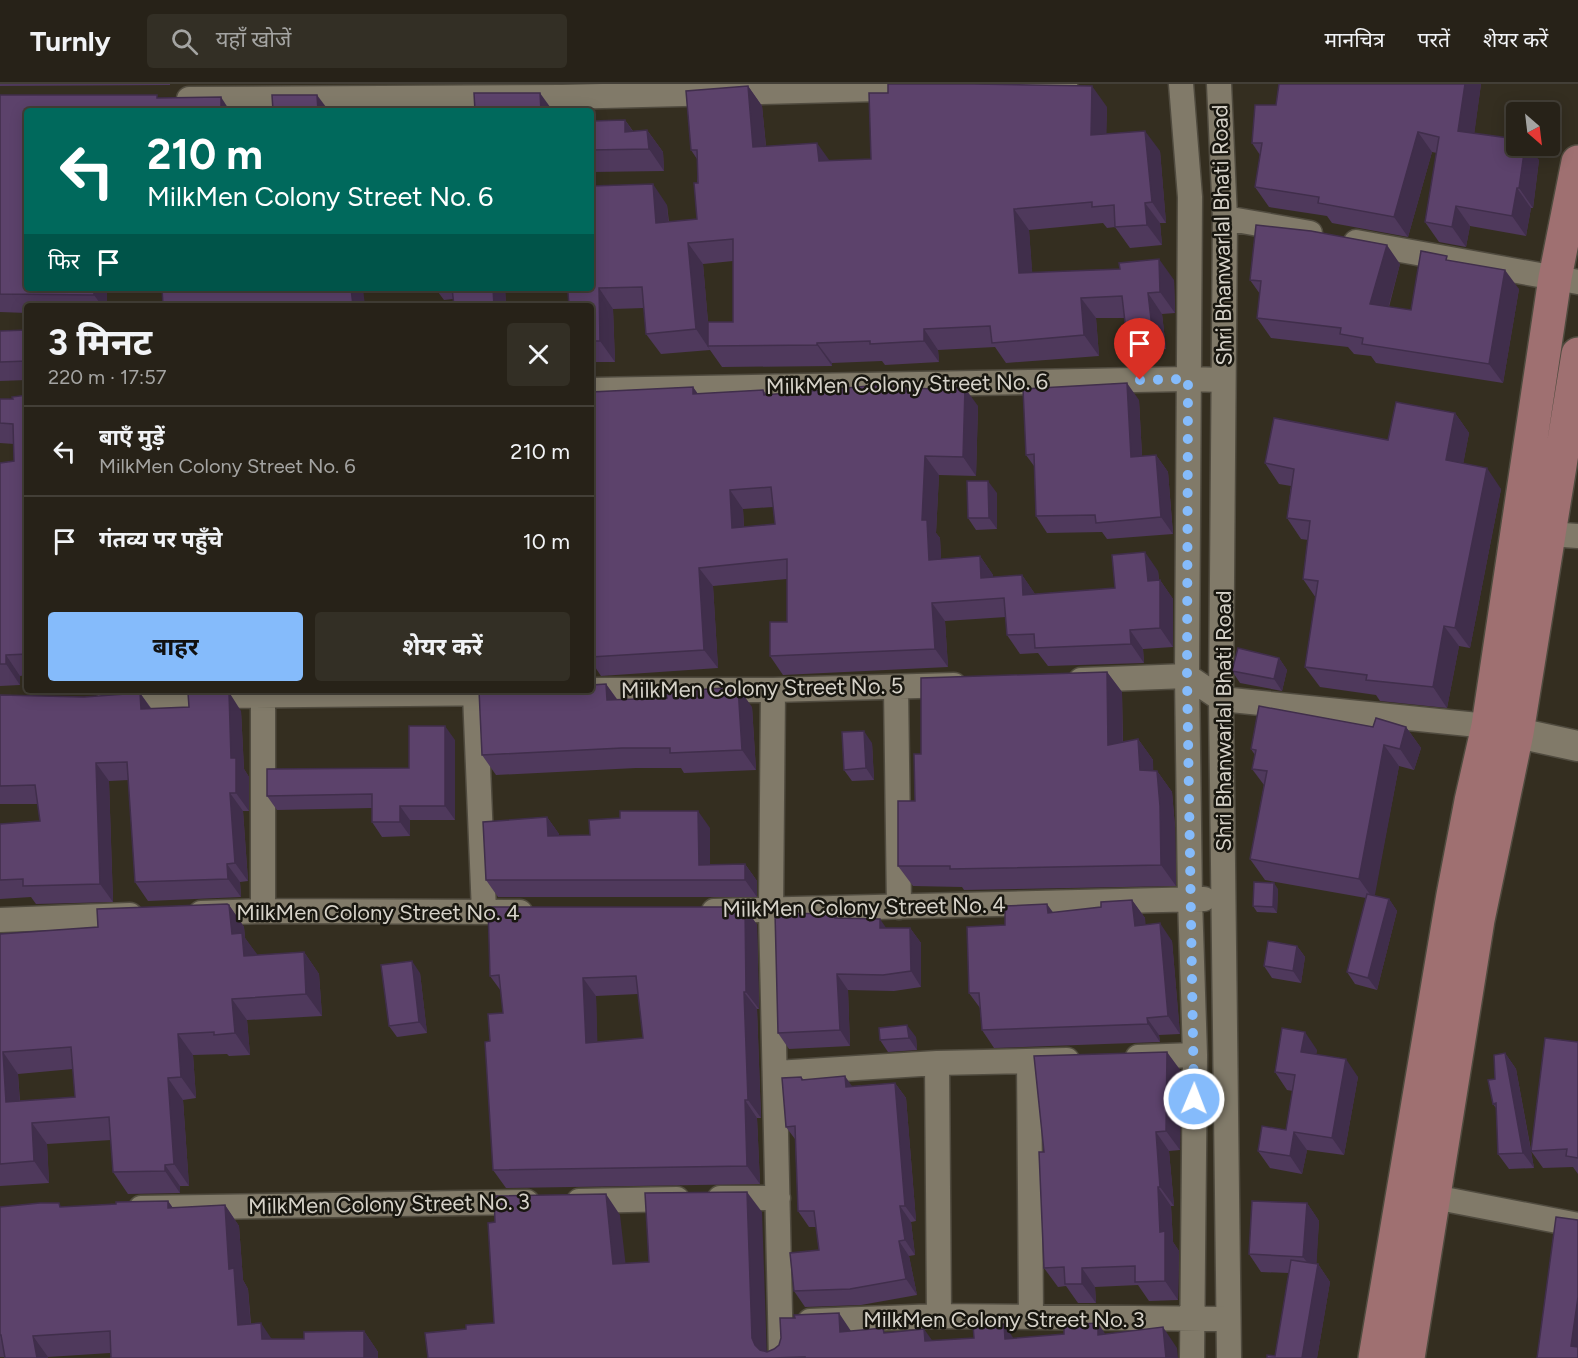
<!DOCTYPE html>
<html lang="hi">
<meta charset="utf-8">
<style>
:root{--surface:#272218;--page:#332f25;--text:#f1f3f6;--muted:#a4a4a2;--line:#433f37;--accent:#85bbfb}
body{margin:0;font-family:Figtree,"Noto Sans Devanagari",sans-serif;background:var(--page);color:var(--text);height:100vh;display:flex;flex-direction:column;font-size:22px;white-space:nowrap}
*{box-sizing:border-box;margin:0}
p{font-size:20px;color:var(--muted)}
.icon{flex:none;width:33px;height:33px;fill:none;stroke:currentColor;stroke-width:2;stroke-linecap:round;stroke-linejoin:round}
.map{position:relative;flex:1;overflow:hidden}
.drawer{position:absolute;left:24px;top:219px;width:570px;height:390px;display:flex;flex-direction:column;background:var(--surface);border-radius:6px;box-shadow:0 3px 15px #0003,0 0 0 2px var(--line)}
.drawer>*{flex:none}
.hud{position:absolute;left:24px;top:24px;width:570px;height:183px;border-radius:6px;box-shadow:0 3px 15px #0003,0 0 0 2px var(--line);background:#00695c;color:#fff;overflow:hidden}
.needle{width:39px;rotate:152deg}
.fabs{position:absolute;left:1506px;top:18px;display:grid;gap:12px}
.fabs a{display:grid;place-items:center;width:54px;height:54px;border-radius:6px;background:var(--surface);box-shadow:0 3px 15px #0003,0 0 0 2px var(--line);font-size:30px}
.pin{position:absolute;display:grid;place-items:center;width:51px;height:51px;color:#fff;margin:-62px -26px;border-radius:50% 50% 50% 0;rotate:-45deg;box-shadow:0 0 6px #0007}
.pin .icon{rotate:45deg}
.me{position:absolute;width:66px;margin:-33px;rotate:1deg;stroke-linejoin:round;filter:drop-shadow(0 0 4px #0008)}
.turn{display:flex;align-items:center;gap:21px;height:126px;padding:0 24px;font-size:27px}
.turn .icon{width:78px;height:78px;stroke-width:2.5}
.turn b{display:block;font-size:42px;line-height:51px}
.then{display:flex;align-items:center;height:57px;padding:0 24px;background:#0003;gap:12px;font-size:22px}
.round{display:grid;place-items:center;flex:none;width:63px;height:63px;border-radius:6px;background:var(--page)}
.overview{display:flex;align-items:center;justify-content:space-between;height:102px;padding:0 24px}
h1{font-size:36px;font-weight:700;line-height:45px}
.button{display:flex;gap:12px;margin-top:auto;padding:12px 24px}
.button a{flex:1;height:69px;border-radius:6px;background:var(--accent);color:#111;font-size:24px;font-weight:700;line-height:69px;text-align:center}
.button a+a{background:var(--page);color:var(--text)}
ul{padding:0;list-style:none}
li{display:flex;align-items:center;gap:18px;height:90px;padding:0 24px;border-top:2px solid var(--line)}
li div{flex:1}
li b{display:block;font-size:22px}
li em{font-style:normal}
header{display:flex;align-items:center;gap:36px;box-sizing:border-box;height:84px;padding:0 30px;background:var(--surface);border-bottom:2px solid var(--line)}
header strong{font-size:28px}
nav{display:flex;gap:33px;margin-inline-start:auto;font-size:21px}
.search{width:420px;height:54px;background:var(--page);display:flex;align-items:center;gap:15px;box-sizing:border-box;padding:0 21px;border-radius:6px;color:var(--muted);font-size:22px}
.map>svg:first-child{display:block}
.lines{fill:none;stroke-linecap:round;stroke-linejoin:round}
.minor-casing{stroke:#504b3f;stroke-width:27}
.tertiary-casing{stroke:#504b3f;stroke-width:33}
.primary-casing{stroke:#504b3f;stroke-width:36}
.minor{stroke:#817a69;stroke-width:24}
.tertiary{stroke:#817a69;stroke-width:30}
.primary{stroke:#9f7071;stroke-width:33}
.wall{fill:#4f395c;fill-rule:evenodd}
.shaded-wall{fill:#402e4b}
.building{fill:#5c426b;stroke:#402e4b;stroke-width:1.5;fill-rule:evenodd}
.route{stroke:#85bbfb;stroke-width:10;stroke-dasharray:0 18}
.labels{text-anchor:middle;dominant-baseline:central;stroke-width:5;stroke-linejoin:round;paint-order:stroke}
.street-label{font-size:22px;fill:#d6d2c9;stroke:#191710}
</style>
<header>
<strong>Turnly</strong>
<div class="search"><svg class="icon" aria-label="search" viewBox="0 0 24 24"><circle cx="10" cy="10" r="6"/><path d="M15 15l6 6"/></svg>यहाँ खोजें</div>
<nav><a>मानचित्र</a><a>परतें</a><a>शेयर करें</a></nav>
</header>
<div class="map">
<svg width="1578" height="1274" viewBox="0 0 1578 1274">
<rect width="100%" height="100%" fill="#342e20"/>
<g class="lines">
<g class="minor-casing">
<path id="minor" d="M1181,0L1190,113L1187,592L1190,815L1195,971L1192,1274
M1219,0L1225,134L1221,615L1229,1274
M999,2L1065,0
M189,15L562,13L919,4
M1225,134L1310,149
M1356,158L1578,198
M591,306L1188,295L1223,296
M1549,450L1578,452
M1081,596L1187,592L1221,615L1488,642
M896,604L899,823
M584,606H773L954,601
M773,606L771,827L781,1274
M475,610L484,828
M263,611V827
M110,613L511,609
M714,827L1204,815
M201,829L263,827L520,828
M0,836L130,831
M1138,973L1195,971
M1029,978L1031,1233
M937,979L939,1232
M776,989L937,979L1067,976
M1434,1113L1578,1141
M720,1114H778
M579,1117L677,1115
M141,1124L527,1118
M810,1237L939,1232L1227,1235"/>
</g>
<g class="tertiary-casing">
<path id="tertiary" d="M1494,644L1578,662"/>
</g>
<g class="primary-casing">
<path id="primary" d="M1375,1274L1453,811L1471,717L1488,642L1555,194L1578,78
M1408,1274L1478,836L1517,649L1578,270"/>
</g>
<use href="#minor" class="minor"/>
<use href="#tertiary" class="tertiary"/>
<use href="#primary" class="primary"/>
</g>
<path class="wall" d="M0,0H170V1L0,2Z
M1279,0H1481L1474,50L1539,76L1533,124H1531L1526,152L1470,142L1466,163L1439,158L1425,138L1437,69L1432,68L1408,153L1332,139L1327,132L1269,123L1255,103L1260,71L1252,59L1276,21Z
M748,2L762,22L766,62L830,77L871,75L1107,23L1106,50L1160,67L1166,139H1160L1162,161L1130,164L1115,143L1107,144L1103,139L1029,146L1032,189L1174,196L1175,229L1162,230L1166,265L1140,268L1126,247L1124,234H1096L1099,272L1006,279L995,263L938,266L939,278L885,281L882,277L832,279V282L722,283L710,266L661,270L646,250L644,224L613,225L615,278H591V222H569L667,121L669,138L697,135V75L691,66ZM733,177V238H708L703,180Z
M0,11L27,27V204H107V222H27V229L0,228Z
M625,36L633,47L647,46L663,68L664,87L591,88V37Z
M1451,177L1519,205L1503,299L1376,279L1371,272L1354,270L1348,263L1271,254L1257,234L1260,210L1250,196L1400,180L1389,223L1411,226Z
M435,204H505L506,222L453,215L444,216Z
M27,246V296L0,297V247Z
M693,303L698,310L763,306L767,311L894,304L978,322L976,392L939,391L936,449L940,454L941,475L980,472L993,491V493L1022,491L1035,510L1115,504L1158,487L1159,496H1160L1173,515V563L1143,565L1144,579L1048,582L1038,569L1020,570L1007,551L1006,533L945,537L948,583L783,591L770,572L787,538V495L713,502L718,584L601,592L591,577V308ZM773,423L775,440L744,443L743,425Z
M27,311V591L20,592V601L0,602V379L14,377V360L0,359V315H13Z
M1139,316L1142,372L1156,371L1168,388L1173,450L1107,455L1102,448L1047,449L1036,432L1034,382L1026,371Z
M1455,329L1469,349L1463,380L1501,405L1470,564L1459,562L1447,624L1380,617L1376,611L1320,603L1305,583L1316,514L1303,495L1308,456L1301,455L1287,434L1291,402L1279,400L1265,379L1388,356Z
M997,409V445L976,446L968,434Z
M1279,574L1287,586L1282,607L1240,599L1232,587Z
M1107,588L1122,608L1123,658L1138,655L1153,676V687H1157L1172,708L1175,743L1176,802L964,806L962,803L913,802L898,782L915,717L921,670Z
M606,600L617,615L752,623L756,686L684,689L681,684H636L496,691L482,671Z
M140,609L151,624L241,627L244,685L249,693V727H243L248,797L240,798L241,813L148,817L135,798L129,696L109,697L113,818L36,820L31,813L0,815V740L40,737L38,720H0V611L84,613Z
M1373,643H1406L1421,664L1414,686L1399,682L1374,812L1389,815L1397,827L1377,906L1355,900L1347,888L1366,814L1265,796L1250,775L1264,701L1252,685L1255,671L1251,665Z
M455,656V736H410V752L382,753L372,738V724L277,726L267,712L409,684Z
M872,659L874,696L852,697L844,686Z
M547,733L559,750V752L590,751L620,734L710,744V780H745L757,797V813H498L486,796Z
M1278,805L1277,829L1257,828L1253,822Z
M1132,816L1145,834V841L1172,857L1180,950L1159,951L1160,958L994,964L982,946L980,924L969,909L1005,841L1053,829L1101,823Z
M229,821L244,843L245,854L257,871L304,868L319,890L322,932L247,936L250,971L229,972L227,970L193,971L196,1014L183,1016L189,1102H180V1109L128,1110L113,1088L111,1056L47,1060L49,1099L0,1102V850L98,843ZM73,985L75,1013L20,1017L18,990Z
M745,823L757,841L759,925H757L761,1034H757L760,1100L506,1104L493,1086L490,957L503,929L501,907L490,892ZM638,910L643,954L597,958L596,912Z
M835,830L838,834L886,844H910L921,859V903L894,907L848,906L850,962L789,965L778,949Z
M1297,862L1305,873L1301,899L1272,894L1264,882Z
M420,889L427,949L397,953L389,942Z
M916,953L917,966L888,968L880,956Z
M1578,958V1090L1573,1083L1543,1084L1531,1067L1534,1084L1509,1085L1498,1070L1496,1024L1493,1020L1495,995L1505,969L1516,985L1531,1066Z
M1317,966L1316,970L1358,993L1344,1071L1307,1066L1302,1090L1270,1084L1258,1067L1286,1046L1293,1007L1287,1006L1275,988Z
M1181,987L1180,1066L1169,1067L1174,1122H1171L1173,1158L1179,1167L1178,1216L1149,1217L1138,1201L1095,1203L1096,1219H1078L1066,1202L1058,1203L1044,1184V1068Z
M801,993L804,996L853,1002L895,999L906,1014L916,1137L911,1138L915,1171L909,1172L917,1211L861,1221L805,1223L794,1207L819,1166L816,1143H809L798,1127L795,1055L786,1043Z
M168,1117L173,1124L225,1121L239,1142L243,1196L248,1205L251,1240L272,1255H304L364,1247L378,1268V1274H111L110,1269L48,1273H0V1123H63Z
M1307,1119L1319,1137L1316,1180H1318L1330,1198L1317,1274H1267L1275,1272L1289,1189L1261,1188L1249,1170Z"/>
<path class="shaded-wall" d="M1465,0H1481L1472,67L1458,47Z
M748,2L762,22L768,84L753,63Z
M1092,2L1107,23L1106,72L1091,51Z
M540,9L553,27H541Z
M317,11L329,27H318Z
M221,13L230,27H221Z
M625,36L640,58L625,48Z
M647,46L663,68L664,87L649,65Z
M1145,47L1160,67L1166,139L1152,118Z
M1418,48L1432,68L1408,153L1394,133Z
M817,59L832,80L819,77Z
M1525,62H1529L1539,76L1533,124L1519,104Z
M653,100L667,121L670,159L656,139Z
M1517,104L1531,124L1526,152L1512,132Z
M23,118L27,123V158L26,157Z
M1145,119L1160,139L1162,161L1147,141Z
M1456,122L1470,142L1466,163L1452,143Z
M1014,125L1029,146L1034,210L1019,189Z
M688,159L703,180L710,262H708L710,266L696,245Z
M1387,161L1400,180L1384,239L1370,220Z
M1159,175L1174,196L1175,229L1160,208Z
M1505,186L1519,205L1503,299L1489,280Z
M94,204H107V222H102L94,211Z
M351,204H363L365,222H353Z
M493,204H505L506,222H494Z
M599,204L613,225L615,278L600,257Z
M1148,209L1162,230L1166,265L1152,244Z
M1081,214L1096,234L1099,272L1084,251Z
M924,245L938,266L939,278L924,257Z
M817,259L832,279V282L817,261Z
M1127,299L1139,316L1143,390L1131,373Z
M693,303L706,322L693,310Z
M965,304L978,322L976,392L963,373Z
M1455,329L1469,349L1460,397L1446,376Z
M1156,371L1168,388L1173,450L1161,433Z
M925,372L939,391L936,449L940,454L942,494L929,476L922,436Z
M1487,384L1501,405L1470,564L1455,544Z
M988,397L997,409V445L989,434Z
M730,406L743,425L745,463L732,444Z
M1145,468L1158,487L1160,507V496L1173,515V563L1160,544L1148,497Z
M980,472L993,491L994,512L981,494Z
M699,484L713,502L718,584L704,566Z
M1022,491L1035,510L1023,511Z
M932,519L945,537L948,583L935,565Z
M1444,542L1459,562L1447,624L1433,603Z
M1130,546L1143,565L1144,579L1131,560Z
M6,571L20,592V601L6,580Z
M1279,574L1287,586L1282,607L1274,595Z
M1107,588L1122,608L1123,682L1108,661Z
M606,600L620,620L607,616Z
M738,603L752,623L756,686L742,666Z
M229,608L241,627L244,685L249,693V727L236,709L231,674Z
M140,609L153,628L141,625Z
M445,642L455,656V736L445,722Z
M1406,643L1421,664L1414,686L1400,665Z
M864,647L872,659L874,696L866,684Z
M1138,655L1153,676L1154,707L1140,686Z
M1384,661L1399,682L1374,816L1359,795Z
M96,679L109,697L113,818L100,800Z
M1157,687L1172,708L1175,743L1176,802L1161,781Z
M230,709L243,727L248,797L235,779Z
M400,722L410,736V752L400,738Z
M698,727L710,744V796L699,781Z
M547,733L559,750L560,770L548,752Z
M227,780L240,798L241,813L228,795Z
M745,780L757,797V813L745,796Z
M1274,799L1278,805L1277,829L1273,823Z
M1389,815L1397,827L1377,906L1368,894Z
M1132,816L1145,834L1148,860L1135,842Z
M1047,820L1060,838L1048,829Z
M229,821L244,843L245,854L257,870L259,893L244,872L232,850Z
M745,823L757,841L759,925L746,908Z
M880,835L891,851L880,844Z
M1160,839L1172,857L1180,950L1168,932Z
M910,844L921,859V903L911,887Z
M1297,862L1305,873L1301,899L1293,887Z
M304,868L319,890L322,932L306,910Z
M412,877L420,889L427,949L419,938Z
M837,890L848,906L850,962L840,946Z
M583,894L596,912L598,976L586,959Z
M744,908L757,925L761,1034L748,1016Z
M232,915L247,936L250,971L235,949Z
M1147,934L1159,951L1160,958L1148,940Z
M907,941L916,953L917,966L909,954Z
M1305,948L1317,966L1314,985L1301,968Z
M178,950L193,971L196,1014L181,993Z
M3,968L18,990L21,1040L6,1018Z
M1167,968L1181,987L1180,1066L1166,1047Z
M1505,969L1516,985L1534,1084L1523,1069Z
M1346,975L1358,993L1344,1071L1332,1054Z
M845,992L856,1008L846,1003Z
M168,994L183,1016L189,1102L174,1080Z
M895,999L906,1014L916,1137L905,1122Z
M745,1016L757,1034L760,1100L747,1082Z
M32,1039L47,1060L49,1099L34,1077Z
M1156,1048L1169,1067L1174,1122L1160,1103Z
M1294,1048L1307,1066L1302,1090L1290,1072Z
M165,1081L180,1102V1109L165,1087Z
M1158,1103L1171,1122L1173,1158L1179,1167L1178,1216L1165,1197L1160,1148Z
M747,1108L762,1128L767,1274L755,1261L752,1254Z
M606,1110L620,1131L628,1201L613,1180Z
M168,1117L182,1137L168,1124Z
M1307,1119L1319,1137L1316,1190L1303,1173Z
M225,1121L239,1142L243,1196L248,1205L252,1261L238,1241L229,1185Z
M900,1122L911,1138L915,1171L905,1156Z
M899,1157L909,1172L917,1211L906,1195Z
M1318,1180L1330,1198L1317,1274H1302Z
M1082,1184L1095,1203L1096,1219L1082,1200Z
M1578,1213V1271L1571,1262Z
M839,1229L853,1250L840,1248Z
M261,1239L275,1260L262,1255Z
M1098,1239L1112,1260L1098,1251Z
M1004,1240L1018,1261L1005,1255Z
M1163,1243L1177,1264L1178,1274H1166Z
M924,1245L939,1266L925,1257Z
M364,1247L378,1268V1274H364Z
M33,1252L48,1273V1274H37Z"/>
<path class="building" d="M888,0H974L1092,2L1091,51L1145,47L1152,118L1145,119L1147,141L1115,143L1114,121L1092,123V118L1014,125L1019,189L1120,185L1119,179L1159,175L1160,208L1148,209L1152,244L1126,247L1122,212L1081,214L1084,251L992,259L990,242L924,245V257L870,260V257L817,259V261L708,262V238H733V155L688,159L696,245L646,250L642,203L599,204L600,257H591V222H569L568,209L570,204H591V102L653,100L656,139L697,135L694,99H698L697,66H691L686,7L748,2L753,63L817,59L819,77L871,75L869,9H888Z
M1279,0H1465L1458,47L1516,55V62H1525L1519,104H1517L1512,132L1456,122L1452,143L1425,138L1439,53L1418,48L1394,133L1318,119L1319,113L1255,103L1262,59H1252L1255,21H1276Z
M474,9H540L541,27H475Z
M0,11H157V14L221,13V27H27V118H23L27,157V204H94V211L0,210Z
M272,11H317L318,27H273Z
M625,36V48L647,46L649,65L591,66V37Z
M1256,141L1311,147L1387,161L1370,220L1411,226L1421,167L1447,172L1446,176L1505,186L1489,280L1362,260L1363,254L1340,250L1341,244L1257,234L1261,197L1250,196Z
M162,204H351L353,222H163Z
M452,204H493L494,222H454Z
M27,246V277L0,278V247Z
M1127,299L1131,373L1156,371L1161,433L1096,439L1095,431L1036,432L1034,370L1026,371L1023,305Z
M892,300V303L933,305V303L965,304L963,373L925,372L922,436H927L929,476L980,472L981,494L1022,491L1023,511L1115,504L1112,471L1145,468L1148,497L1160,496V544L1130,546L1131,560L1035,564L1034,550L1007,551L1004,514L932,519L935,565L770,572V538H787V475L699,484L704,566L591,573V308L693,303V310L763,306L764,311ZM771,403L775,440L732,444L730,406Z
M27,311V570L6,571V580H0V379L14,377L13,340L0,339V315H13L12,313Z
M1396,318L1455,329L1446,376L1487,384L1455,544L1444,542L1433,603L1366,596L1367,591L1305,583L1318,497L1303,495L1310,437L1287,434L1294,385L1265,379L1274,334L1388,356Z
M967,397H988L989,434H968Z
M1238,564L1279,574L1274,595L1232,587Z
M1107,588L1108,661L1138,655L1140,686L1157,687L1160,722L1161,781L950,785V782H898V717H915L914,670H921V594Z
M606,600L607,616L667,614L666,608L738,603L742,666L670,669V664H622L482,671L479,606H591V601Z
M229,608L231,674H236V709H230L235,779L227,780L228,795L135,798L127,678L96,679L100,800L23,802V795L0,796V740L40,737L35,701L0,702V611L84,613L140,609L141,625L189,623L188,609Z
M1259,622L1373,643L1376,634L1406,643L1400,665L1384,661L1359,795L1250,775L1267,687L1252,685L1256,666L1251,665Z
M409,642H445V722H400V738H372V710L267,712V685L409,684Z
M864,647L866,684L844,686L842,648Z
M620,727H698L699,781L745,780V796H486L483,738L547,733L548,752L590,751L589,736L620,734Z
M1254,798L1274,799L1273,823L1253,822Z
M1367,810L1389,815L1368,894L1347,888Z
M1132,816L1135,842L1160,839L1168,932L1147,934L1148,940L982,946L979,909H969L967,843L1005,841V822L1047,820L1048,829L1101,823V818Z
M227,820L229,821L232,850L242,849L244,872L304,868L306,910L232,915L235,949L214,951V948L178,950L181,993L168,994L174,1080L165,1081V1087L113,1088L109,1033L32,1039L34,1077L0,1080V850L98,843L97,825ZM71,963L75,1013L6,1018L3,968Z
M488,823H745L746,908H744L748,1016H745L747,1082L493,1086L485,958L490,957L488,930L503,929L499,891L490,892ZM636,892L643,954L586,959L583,894Z
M775,829L835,830V834L880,835V844H910L911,887L883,891L837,890L840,946L778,949Z
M1268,857L1297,862L1293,887L1264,882Z
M412,877L419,938L389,942L381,881Z
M907,941L909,954L880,956L879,944Z
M1282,944L1305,948L1301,968L1346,975L1332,1054L1294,1048L1290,1072L1258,1067L1262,1042L1286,1046L1295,991L1275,988Z
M1545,954L1578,958V1074L1566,1072L1567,1065L1531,1067Z
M1167,968L1166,1047L1156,1048L1160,1103H1158L1160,1148L1165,1147V1197L1135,1198V1182L1082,1184V1200H1065L1064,1183L1044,1184L1039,1068H1044L1034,972Z
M1505,969L1523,1069L1498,1070L1496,1019L1493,1020L1488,996L1495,995L1494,971Z
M845,992L846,1003L895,999L905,1122H900L905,1156L899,1157L906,1195L850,1205L794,1207L790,1169L819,1166L814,1127H798L795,1042L786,1043L782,994L801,993L802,996Z
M747,1108L752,1254L755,1261L760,1266L767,1268L774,1265L779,1261L781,1254L780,1234H795L794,1231L839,1229L840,1248L883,1244L884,1249L924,1245L925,1257L974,1254L973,1241L1004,1240L1005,1255L1064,1250V1241L1098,1239V1251L1163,1243L1166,1274H805V1273L772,1274H428L425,1249L466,1245V1241L494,1239L488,1139L495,1138L494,1112L606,1110L613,1180L649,1178L645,1109Z
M168,1117V1124L225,1121L229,1185L234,1184L238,1241L261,1239L262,1255H304V1248L364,1247V1274H111L110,1247L33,1252L37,1274H5L1,1251H0V1123L40,1119H59L60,1123L116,1120V1118Z
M1252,1117L1307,1119L1303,1173L1249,1170Z
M1556,1133L1578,1136V1213L1571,1262L1578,1263V1274H1537Z
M1291,1176L1318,1180L1302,1274H1267V1271L1275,1272Z"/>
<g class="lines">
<path class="route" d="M1140,296L1188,295L1187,592L1194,1015"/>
</g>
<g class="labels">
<g class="street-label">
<text transform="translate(1222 151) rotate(-91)">Shri Bhanwarlal Bhati Road</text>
<text transform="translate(907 300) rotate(-1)">MilkMen Colony Street No. 6</text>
<text transform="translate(762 604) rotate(-1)">MilkMen Colony Street No. 5</text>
<text transform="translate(1223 637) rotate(-90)">Shri Bhanwarlal Bhati Road</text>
<text transform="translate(864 823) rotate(-1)">MilkMen Colony Street No. 4</text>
<text x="378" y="828">MilkMen Colony Street No. 4</text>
<text transform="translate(389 1120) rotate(-1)">MilkMen Colony Street No. 3</text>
<text x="1004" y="1235">MilkMen Colony Street No. 3</text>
</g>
</g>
</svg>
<div class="fabs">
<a><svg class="needle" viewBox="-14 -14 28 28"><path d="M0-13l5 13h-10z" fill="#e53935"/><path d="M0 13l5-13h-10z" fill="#a4a4a2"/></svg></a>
</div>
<div class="pin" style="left:1140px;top:296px;background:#d93025"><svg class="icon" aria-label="arrive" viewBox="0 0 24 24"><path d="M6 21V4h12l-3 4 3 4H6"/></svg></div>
<svg class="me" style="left:1194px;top:1015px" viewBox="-20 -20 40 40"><circle r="17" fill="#85bbfb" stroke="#fff" stroke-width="3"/><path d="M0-11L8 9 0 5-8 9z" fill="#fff"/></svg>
<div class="hud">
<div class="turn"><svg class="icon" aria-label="left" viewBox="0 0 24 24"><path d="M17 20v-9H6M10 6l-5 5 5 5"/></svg><div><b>210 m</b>MilkMen Colony Street No. 6</div></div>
<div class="then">फिर<svg class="icon" aria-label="arrive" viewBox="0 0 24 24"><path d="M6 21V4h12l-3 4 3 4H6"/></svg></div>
</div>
<section class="drawer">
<div class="overview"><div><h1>3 मिनट</h1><p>220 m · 17:57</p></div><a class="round"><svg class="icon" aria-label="close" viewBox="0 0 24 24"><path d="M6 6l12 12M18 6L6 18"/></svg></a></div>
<ul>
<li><svg class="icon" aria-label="left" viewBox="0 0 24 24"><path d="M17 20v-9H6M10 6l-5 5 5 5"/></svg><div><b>बाएँ मुड़ें</b><p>MilkMen Colony Street No. 6</p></div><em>210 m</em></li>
<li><svg class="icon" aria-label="arrive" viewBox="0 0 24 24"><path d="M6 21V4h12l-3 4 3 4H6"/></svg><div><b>गंतव्य पर पहुँचे</b></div><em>10 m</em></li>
</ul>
<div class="button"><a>बाहर</a><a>शेयर करें</a></div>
</section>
</div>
